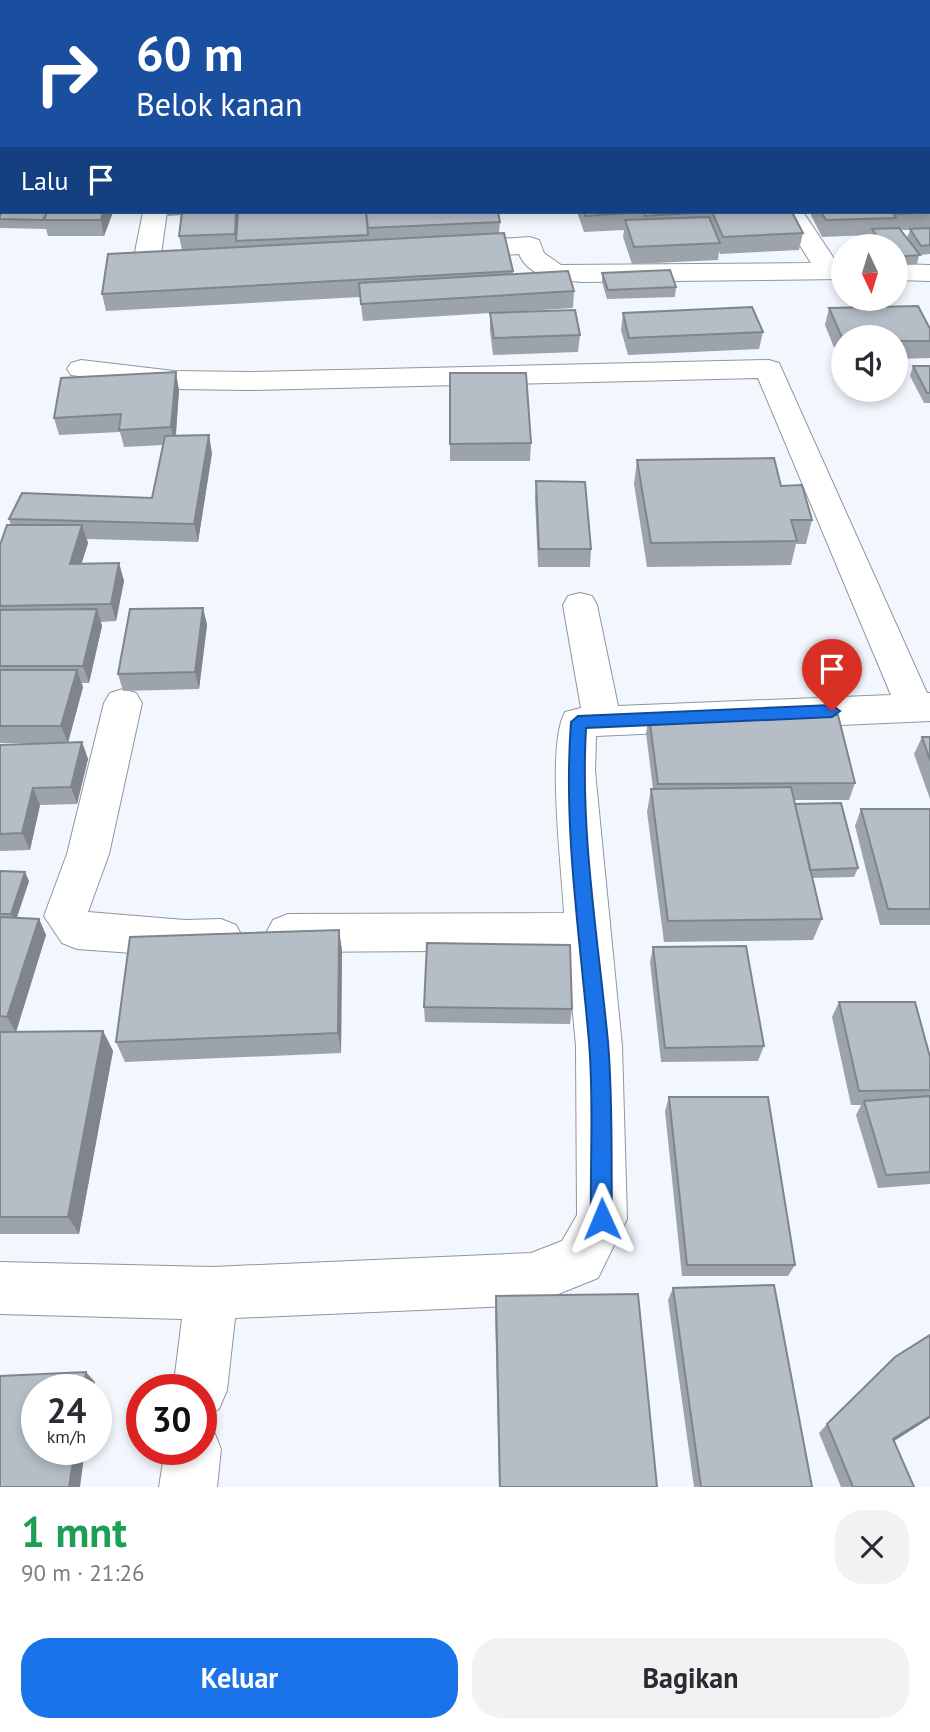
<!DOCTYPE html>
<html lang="id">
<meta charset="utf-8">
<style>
:root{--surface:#fff;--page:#f2f2f3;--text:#2b2b33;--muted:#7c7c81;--accent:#1a73e8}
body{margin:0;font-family:"PT Sans",sans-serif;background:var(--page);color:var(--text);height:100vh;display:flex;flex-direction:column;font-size:26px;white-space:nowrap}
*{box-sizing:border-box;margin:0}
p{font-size:23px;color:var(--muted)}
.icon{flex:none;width:38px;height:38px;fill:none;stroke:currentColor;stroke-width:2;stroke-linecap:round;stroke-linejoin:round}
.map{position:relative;height:1487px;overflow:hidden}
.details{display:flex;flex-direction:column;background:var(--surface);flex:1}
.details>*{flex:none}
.guide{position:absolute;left:0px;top:0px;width:931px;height:214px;box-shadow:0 4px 10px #0003;background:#1a4fa0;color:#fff;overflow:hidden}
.needle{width:46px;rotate:176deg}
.controls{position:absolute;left:831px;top:234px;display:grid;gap:14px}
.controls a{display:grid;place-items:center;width:77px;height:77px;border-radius:50%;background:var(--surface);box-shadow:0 4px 10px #0003;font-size:35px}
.speed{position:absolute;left:21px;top:1374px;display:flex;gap:14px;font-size:35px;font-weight:700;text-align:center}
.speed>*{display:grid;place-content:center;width:91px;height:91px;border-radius:50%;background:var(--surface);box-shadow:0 4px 10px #0003;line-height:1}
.speed small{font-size:18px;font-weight:400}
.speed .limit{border:10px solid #d22;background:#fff;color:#111}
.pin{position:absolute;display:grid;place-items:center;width:60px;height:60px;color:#fff;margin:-72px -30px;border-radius:50% 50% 50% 0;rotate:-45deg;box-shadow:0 0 7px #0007}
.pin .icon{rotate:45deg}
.me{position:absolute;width:77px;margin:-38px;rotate:359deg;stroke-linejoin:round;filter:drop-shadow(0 0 5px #0008)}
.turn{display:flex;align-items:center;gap:24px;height:147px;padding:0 21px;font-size:32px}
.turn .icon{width:91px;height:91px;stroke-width:2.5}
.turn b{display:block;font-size:49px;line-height:60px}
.then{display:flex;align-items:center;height:66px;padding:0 21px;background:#0003;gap:14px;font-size:26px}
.round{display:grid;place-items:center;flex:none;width:74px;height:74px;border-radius:28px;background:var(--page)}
.overview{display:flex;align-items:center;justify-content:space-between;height:119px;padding:0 21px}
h1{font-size:42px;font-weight:600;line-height:52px;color:#1e9e55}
.cta{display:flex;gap:14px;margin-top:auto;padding:14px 21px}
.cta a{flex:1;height:80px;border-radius:28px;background:var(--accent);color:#fff;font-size:28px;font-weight:600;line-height:80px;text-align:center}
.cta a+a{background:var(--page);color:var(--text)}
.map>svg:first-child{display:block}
.education{fill:#f3e8fc}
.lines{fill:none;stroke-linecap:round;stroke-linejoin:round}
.street-casing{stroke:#8e969f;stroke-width:2}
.street{fill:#fff;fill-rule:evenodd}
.wall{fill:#9ca3ab;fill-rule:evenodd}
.shaded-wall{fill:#7f858b}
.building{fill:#b5bec7;stroke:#7f858b;stroke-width:2}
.route{fill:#1a73e8;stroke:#114b97;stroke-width:2}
</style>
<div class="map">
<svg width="930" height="1487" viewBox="0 0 930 1487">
<rect width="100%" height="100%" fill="#f2f7fd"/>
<path class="education" d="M232,0H930V108L929,2Z"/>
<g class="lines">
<g class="street-casing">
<path id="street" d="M0,71H2V83H0Z
M929,180H930V195H929Z
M143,212H167L161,254L200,258L204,264L200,270C180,275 147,276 134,257Z
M779,212H803L837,263H844V279L582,282C558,280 529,278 519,254L454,258L445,256L441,250L445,244L454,242L530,237L539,240L544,253L561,265L811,263Z
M896,264L930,265V281L896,280Z
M81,360L174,371L250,372L769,360L779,363L927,693H930V721L596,736L595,771L622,1046L627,1219L598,1278L531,1305L235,1318L227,1390L219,1409L201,1417V1390H173L182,1319L0,1314V1262L212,1267L531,1253L562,1241L577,1215L576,1046L567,950L288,952L273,946L266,933L273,920L288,914L564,913C562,869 546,746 565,712L581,708L563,605L568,596L580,593L592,596L597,605L618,706L891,695L758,378L250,390L174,389L71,375L67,369L71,363Z
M123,689L136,693L142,703L109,854L88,912L185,920L221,919L236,925L243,938L236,951L221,957L203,958L77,949L62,943L44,916L67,854L104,703L110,693Z
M201,1424L213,1429L221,1449L217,1487H159L165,1449H201Z"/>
</g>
<use href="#street" class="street"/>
</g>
<path class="wall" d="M929,101H930V141L929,140Z
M0,115H2V212H113L104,236H48L46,229L0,228Z
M930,189V254L919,255L917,264L896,266V247H876L870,238L871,235L822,237L811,215V213H809L808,212H929ZM901,230H910L907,238Z
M167,212H498L500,222L499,233L513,271V274L574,291L573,308L492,313L580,335L578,352L493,355L490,331V313L363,321L360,297L106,311L102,294L182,250L179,236L181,215L168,216Z
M577,212H792L803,233L799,250L720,254L719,251L718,260L632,264L623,237L624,230L584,232Z
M602,273L676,287L675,297L607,299L602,282Z
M829,308L930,329V358L896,359V338H844V360H839L825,325Z
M623,313L763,332L759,349L628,355L621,330Z
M913,366H930V403H924L910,376Z
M450,373L531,443L530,461H450Z
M179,390L176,436L212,453L198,542L87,539L88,543L81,564L119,563L124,581L116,621L101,622L102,626L89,683H81L83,687L68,742H82L88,759L77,804L40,805L30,850L0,851V745L49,743H0V545L11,525L9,519L152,498L163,445L124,447L120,432L59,435L54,418Z
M637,460L781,486L812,520L806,544H796L791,565L647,567L634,484Z
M536,481L591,549L590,567H538L535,499Z
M203,608L207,625L199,689L123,691L118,674Z
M649,716L855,783L849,800H794L795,804L858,868L854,877L812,878L822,919L813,940L664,942L647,812L651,789H653L646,733Z
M922,737H930V799L914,754Z
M861,809H930V925H880L855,826Z
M0,871L29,881L17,918L39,919L46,935L16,1032L0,1031Z
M339,930L342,951L341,1053L125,1062L116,1042Z
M653,947L764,1046L758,1061L661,1062L650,962Z
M839,1002L930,1090V1184L878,1188L856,1115L861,1105H851L832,1017Z
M424,1007L572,1009L570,1024L425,1022Z
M103,1031L113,1051L79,1234H0V1032Z
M669,1097L795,1265L788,1276H682L665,1111Z
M673,1288L812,1487H694L668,1300Z
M496,1296L657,1487H499L495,1311Z
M930,1335V1418L894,1441L914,1487H841L819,1433L827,1424Z"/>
<path class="shaded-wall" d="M2,201V212L0,219V204Z
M103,212H113L104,236L101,220Z
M176,372L179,390L175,444L171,427Z
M209,435L212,453L198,542L194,524Z
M82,525L88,543L76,582L70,564Z
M119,563L124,581L116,621L111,604Z
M203,608L207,625L199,689L195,672Z
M97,609L102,626L89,683L83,666Z
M77,670L83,687L68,743L61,726Z
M82,742L88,759L77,804L71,787Z
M33,788L40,805L30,850L22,833Z
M25,872L29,881L15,922L11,914Z
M39,919L46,935L16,1032L7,1017Z
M339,930L342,951L341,1053L338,1033Z
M103,1031L113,1051L79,1234L68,1217Z
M86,1372L95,1382L94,1390H83Z
M930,1416V1418L883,1448L893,1439Z
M75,1449H85L80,1487H69Z"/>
<path class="building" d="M0,115H2V143H0Z
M0,144H2V174H0Z
M0,181H2V201L0,204Z
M929,188L930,212L894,214L896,218L826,220L821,212H929Z
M2,212H47L43,220L0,219V216Z
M47,212H103L101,220H44Z
M182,212H236L235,234L179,236Z
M238,212H366L368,235L236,241Z
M366,212H498L500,222L368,228Z
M584,212H640L586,216Z
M644,212H707L645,216Z
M712,212H792L803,233L723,237Z
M709,217L720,243L634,247L625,220Z
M899,228L920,255L896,257V247H885L872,229Z
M930,228V245L921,246L910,229Z
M504,233L513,271L102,294L108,254Z
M670,270L676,287L608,290L602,273Z
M568,271L574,291L361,304L359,283Z
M918,306L930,329V341H896V338H844V342L829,308Z
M752,307L763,332L629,338L623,313Z
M575,310L580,335L494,338L490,313Z
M913,366H930V393H927Z
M176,372L171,427L119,430L121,414L54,418L61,378Z
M450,373H526L531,443L450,444Z
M209,435L194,524L9,519L22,493L152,498L165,436Z
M774,458L781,486L802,485L812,520H791L797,541L651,543L637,460Z
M536,481L585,482L591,549H539Z
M7,525H82L70,564L119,563L111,604L0,606V545Z
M203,608L195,672L118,674L130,609Z
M97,609L83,666H0V610Z
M0,670H77L61,726H0Z
M838,715L855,783L658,784L649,716Z
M922,737H930V760Z
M82,742L71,787L33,788L22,833L0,834V745Z
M791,787L822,919L668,921L651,789Z
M841,803L858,868L810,870L795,804Z
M861,809H930V909H888Z
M0,871L25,872L11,914H0Z
M0,917L39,919L7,1017L0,1016Z
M339,930L338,1033L116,1042L130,937Z
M427,943L570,945L572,1009L424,1007Z
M746,946L764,1046L665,1048L653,947Z
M839,1002H915L930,1057V1090L859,1091Z
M103,1031L68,1217H0V1032Z
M930,1096V1172L886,1175L864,1101Z
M669,1097H768L795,1265H687Z
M774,1285L812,1487H701L673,1288Z
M638,1294L657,1487H500L496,1296Z
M930,1335V1416L893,1439L914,1487H853L827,1424L895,1357Z
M86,1372L83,1390H37V1449H75L69,1487H0V1376Z"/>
<path class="route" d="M832,705L840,711L832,717L586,728C580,833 598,938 608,1042C613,1100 611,1160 612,1219L609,1226L602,1229L594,1226L591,1219C590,1160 594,1101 589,1042C580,936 563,829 571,722L578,716Z"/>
</svg>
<div class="controls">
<a><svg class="needle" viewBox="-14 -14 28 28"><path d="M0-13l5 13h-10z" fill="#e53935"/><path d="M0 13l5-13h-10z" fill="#7c7c81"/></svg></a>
<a><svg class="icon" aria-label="sound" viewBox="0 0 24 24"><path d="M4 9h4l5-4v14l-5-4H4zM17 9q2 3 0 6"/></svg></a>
</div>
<div class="speed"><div>24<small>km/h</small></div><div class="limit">30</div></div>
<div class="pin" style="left:832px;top:711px;background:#d93025"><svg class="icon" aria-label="arrive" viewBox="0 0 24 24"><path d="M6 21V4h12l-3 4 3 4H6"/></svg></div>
<svg class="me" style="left:602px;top:1219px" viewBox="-20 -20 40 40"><path d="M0-17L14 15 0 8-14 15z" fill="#1a73e8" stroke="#fff" stroke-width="4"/></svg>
<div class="guide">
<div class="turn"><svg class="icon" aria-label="right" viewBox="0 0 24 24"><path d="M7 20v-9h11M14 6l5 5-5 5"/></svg><div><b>60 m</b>Belok kanan</div></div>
<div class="then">Lalu<svg class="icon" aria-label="arrive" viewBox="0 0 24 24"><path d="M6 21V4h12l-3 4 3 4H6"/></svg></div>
</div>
</div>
<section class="details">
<div class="overview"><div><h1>1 mnt</h1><p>90 m · 21:26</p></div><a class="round"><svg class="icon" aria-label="close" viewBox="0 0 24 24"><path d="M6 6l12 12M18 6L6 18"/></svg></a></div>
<div class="cta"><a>Keluar</a><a>Bagikan</a></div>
</section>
